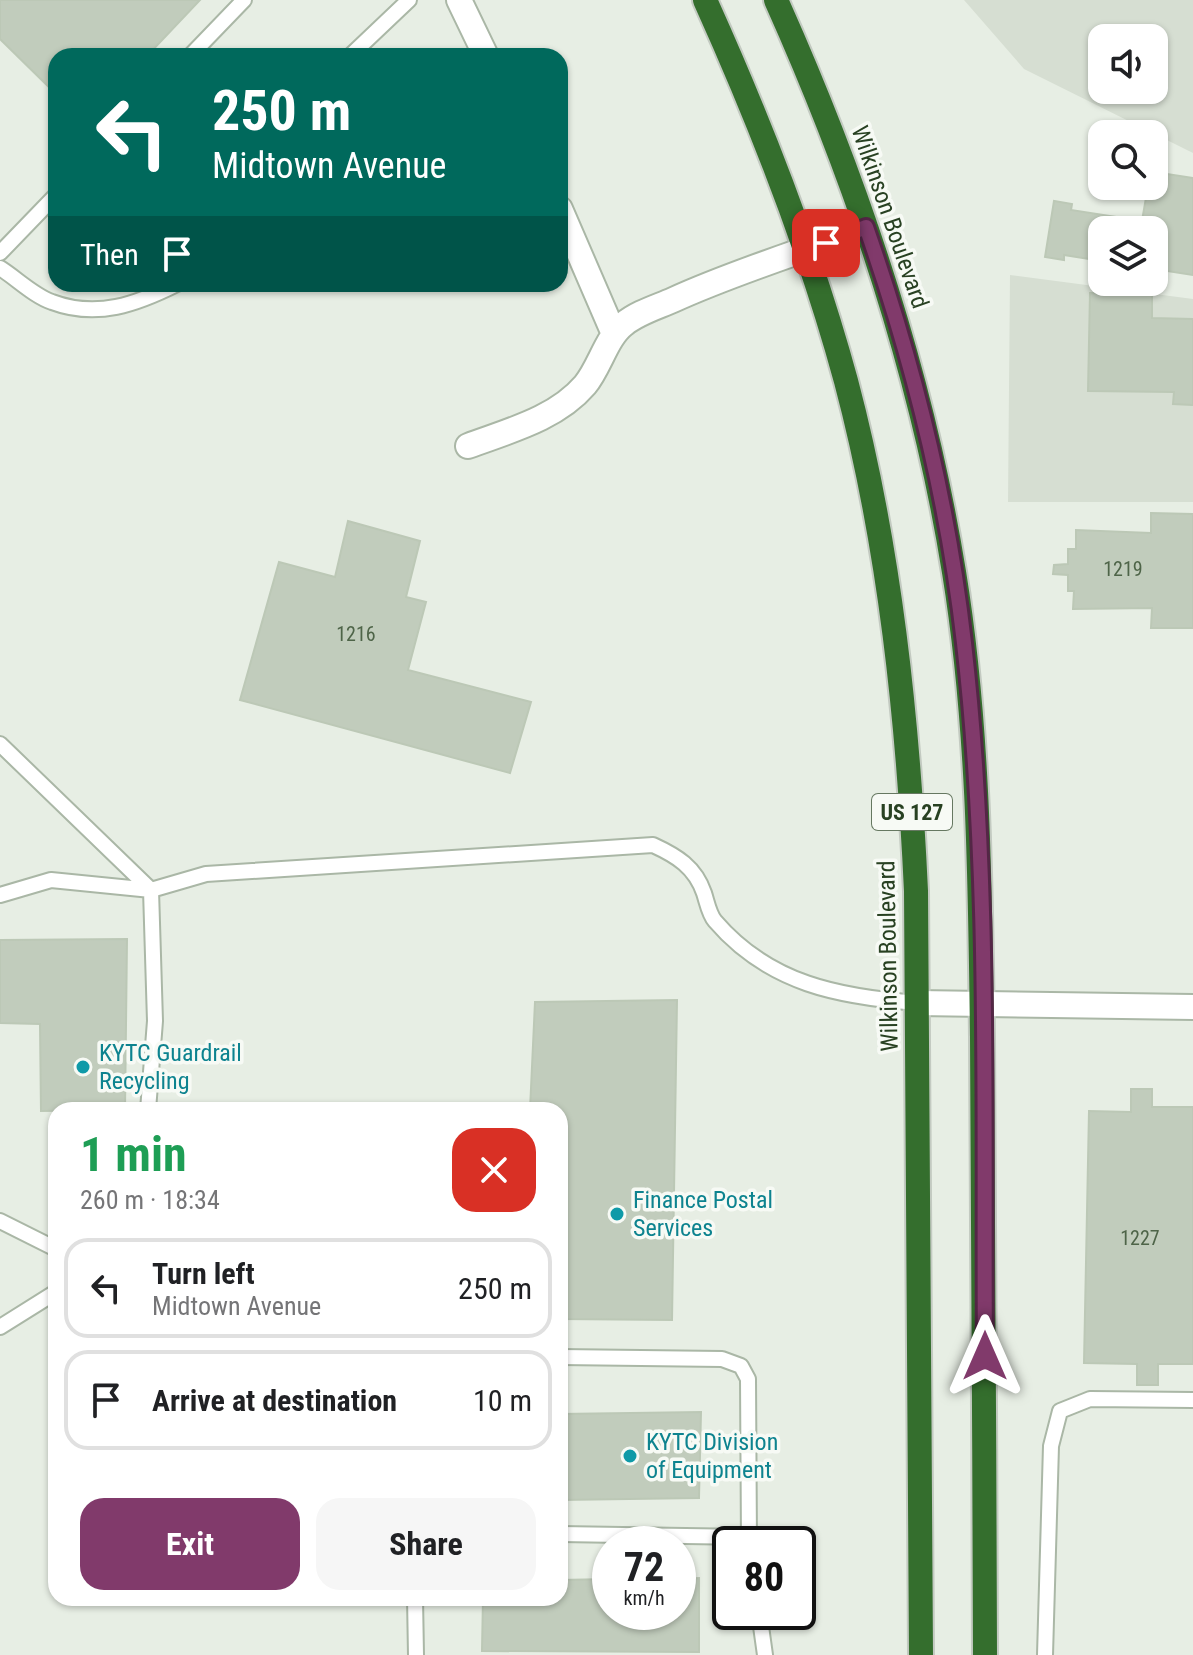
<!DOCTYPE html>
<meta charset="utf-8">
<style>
:root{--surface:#fff;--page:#f6f6f6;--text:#202124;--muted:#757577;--line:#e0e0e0;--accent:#813a6b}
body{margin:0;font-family:"Roboto Condensed",sans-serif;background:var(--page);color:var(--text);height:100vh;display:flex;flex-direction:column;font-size:30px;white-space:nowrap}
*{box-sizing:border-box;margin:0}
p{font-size:26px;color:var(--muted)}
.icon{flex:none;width:44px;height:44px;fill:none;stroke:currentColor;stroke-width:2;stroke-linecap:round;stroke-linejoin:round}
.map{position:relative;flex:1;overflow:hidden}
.drawer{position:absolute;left:48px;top:1102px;width:520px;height:504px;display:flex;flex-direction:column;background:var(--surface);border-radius:24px;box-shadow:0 2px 6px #0004}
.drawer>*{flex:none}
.guide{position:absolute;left:48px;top:48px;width:520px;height:244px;border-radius:24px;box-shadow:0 2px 6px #0004;background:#00695c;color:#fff;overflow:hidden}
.buttons{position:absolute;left:1088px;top:24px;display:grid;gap:16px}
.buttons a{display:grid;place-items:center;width:80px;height:80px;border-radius:16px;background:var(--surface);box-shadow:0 2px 6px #0004;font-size:40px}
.speed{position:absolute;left:592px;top:1526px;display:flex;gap:16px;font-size:40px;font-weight:700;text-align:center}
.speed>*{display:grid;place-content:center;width:104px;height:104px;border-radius:50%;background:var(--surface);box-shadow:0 2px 6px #0004;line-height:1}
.speed small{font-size:20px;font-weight:400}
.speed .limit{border:4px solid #111;border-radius:12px;background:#fff;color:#111}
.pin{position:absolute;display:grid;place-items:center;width:68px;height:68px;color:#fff;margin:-34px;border-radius:16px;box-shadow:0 4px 12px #0006}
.me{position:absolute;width:88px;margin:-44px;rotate:0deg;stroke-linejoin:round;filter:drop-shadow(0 0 6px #0008)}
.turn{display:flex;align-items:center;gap:28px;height:168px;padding:0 32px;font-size:36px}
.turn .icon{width:104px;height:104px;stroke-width:2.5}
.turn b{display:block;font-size:56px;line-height:68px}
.then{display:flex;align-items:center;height:76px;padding:0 32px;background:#0003;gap:16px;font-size:30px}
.round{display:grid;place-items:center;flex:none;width:84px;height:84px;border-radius:24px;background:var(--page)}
.summary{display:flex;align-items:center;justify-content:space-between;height:136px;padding:0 32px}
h1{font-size:48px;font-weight:700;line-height:60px;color:#1e9e55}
.button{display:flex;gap:16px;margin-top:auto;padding:16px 32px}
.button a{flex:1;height:92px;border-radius:24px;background:var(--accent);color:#fff;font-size:32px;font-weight:700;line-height:92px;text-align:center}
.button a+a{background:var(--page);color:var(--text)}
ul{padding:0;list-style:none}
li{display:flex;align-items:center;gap:24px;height:100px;margin:0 16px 12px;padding:0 16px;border:4px solid var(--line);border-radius:24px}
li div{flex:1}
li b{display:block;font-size:30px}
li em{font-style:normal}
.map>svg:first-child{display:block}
.built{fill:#d6ded2;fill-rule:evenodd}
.building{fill:#c1ccbc;stroke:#bcc8b6;stroke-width:2}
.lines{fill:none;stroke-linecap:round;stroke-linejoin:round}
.lane-casing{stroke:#aab7a6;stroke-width:18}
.street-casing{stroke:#aab7a6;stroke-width:28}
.highway-casing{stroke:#c3cac1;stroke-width:28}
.lane{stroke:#fff;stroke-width:14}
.street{stroke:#fff;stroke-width:24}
.highway{stroke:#346e2d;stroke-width:24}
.route-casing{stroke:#542646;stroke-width:20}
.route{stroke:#813a6b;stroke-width:14}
.culture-dot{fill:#0f9aa8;stroke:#f7faf5;stroke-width:3}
.labels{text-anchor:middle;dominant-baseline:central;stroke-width:7;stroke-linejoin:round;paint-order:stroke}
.number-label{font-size:20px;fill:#4e6448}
.shield{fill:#f7faf5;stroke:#667861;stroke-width:2}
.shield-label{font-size:22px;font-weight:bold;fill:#284122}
.street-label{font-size:24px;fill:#284122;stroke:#f7faf5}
.culture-label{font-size:24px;fill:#0d838f;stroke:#f7faf5;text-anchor:start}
</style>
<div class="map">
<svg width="1193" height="1655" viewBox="0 0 1193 1655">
<rect width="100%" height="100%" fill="#e7eee4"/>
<path class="built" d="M964,0H1193V153L1024,69ZM1102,38H1154V90H1102Z
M1010,275L1193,299V502H1008Z"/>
<path class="building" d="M0,0H200L147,56H56V94L0,39Z
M1154,172L1193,178V275L1154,269V230H1102V261L1064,255V260L1045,257L1054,201L1072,204L1071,210L1142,221L1148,186H1154Z
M1090,293L1152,294V318L1193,319V405L1173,404L1174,392L1088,391Z
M1151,513L1193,514V628H1151L1152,608L1073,609L1074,591H1068V575L1053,574L1054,565L1068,564V549H1076V530L1151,533Z
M348,521L420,541L406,597L426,602L408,670L531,702L510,773L240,700L279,562L335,577Z
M127,939L125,1110L41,1111L40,1024L0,1023V940Z
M677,1000L672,1320L560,1319V1110H530L535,1002Z
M1131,1089H1152V1107H1193V1364H1158V1385H1137V1364L1084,1363L1089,1111L1131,1112Z
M701,1412L699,1498L560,1500V1414Z
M699,1578V1652L482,1651L483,1598H560V1580L610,1579V1612H678V1579Z"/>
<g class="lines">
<g class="lane-casing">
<path id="lane" d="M190,56L244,0
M350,56L409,0
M0,253L56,195
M0,268C16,278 34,296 52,302C97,319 137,304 177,284
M0,744L151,890
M0,895L51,880L151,890
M148,1110L155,1021L151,890L206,874L653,845C677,856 695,867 704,893C707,902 709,914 715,921C769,984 839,997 918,1003
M0,1221L56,1249
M0,1327L56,1292
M560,1357L722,1359L741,1366L748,1379L749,1544
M560,1534L748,1537
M415,1598L416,1655
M759,1612L765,1655
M1045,1655L1051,1446L1060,1411L1090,1399L1193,1400"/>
</g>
<g class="street-casing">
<path id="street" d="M459,0L486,56
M560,209L614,334
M468,446C508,431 556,419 585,385C600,367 606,338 624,324C637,313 657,307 673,300C736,271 802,252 866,227
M918,1003L1193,1007"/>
</g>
<g class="highway-casing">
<path id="highway" d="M705,0C761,124 810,249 846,381C890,547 908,720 916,891L921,1655
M776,0C858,183 922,374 954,572C979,726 980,882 982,1037C984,1243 984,1449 985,1655"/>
</g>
<use href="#lane" class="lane"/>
<use href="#street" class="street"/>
<use href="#highway" class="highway"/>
</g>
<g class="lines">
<g class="route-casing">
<path id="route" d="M826,243L866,227C913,361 948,502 964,643C991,878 983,1120 985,1356"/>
</g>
<use href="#route" class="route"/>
</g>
<g class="culture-dot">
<circle cx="83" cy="1067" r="8"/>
<circle cx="617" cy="1214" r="8"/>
<circle cx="630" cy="1456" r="8"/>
</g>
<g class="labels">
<g class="number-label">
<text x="1123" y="569">1219</text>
<text x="356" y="634">1216</text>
<text x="1140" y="1238">1227</text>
</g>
<rect class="shield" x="872" y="794" width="80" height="36" rx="6"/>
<g class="shield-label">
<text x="912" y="812">US 127</text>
</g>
<g class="street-label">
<text transform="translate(890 217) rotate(71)">Wilkinson Boulevard</text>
<text transform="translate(888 956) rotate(-91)">Wilkinson Boulevard</text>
</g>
<g class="culture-label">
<text x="99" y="1053">KYTC Guardrail<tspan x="99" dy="28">Recycling</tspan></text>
<text x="633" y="1200">Finance Postal<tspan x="633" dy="28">Services</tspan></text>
<text x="646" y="1442">KYTC Division<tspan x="646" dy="28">of Equipment</tspan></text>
</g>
</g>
</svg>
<div class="buttons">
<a><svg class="icon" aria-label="sound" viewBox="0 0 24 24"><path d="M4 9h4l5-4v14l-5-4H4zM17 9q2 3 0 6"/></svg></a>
<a><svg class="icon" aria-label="search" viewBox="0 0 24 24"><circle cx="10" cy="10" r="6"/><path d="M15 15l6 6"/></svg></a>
<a><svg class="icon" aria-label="layers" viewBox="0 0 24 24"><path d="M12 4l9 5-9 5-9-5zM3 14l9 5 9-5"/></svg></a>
</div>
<div class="speed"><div>72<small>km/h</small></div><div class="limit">80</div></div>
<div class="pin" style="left:826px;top:243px;background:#d93025"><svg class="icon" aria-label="arrive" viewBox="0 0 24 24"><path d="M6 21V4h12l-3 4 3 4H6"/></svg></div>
<svg class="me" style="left:985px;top:1356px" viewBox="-20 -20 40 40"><path d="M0-17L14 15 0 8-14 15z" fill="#813a6b" stroke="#fff" stroke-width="4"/></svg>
<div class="guide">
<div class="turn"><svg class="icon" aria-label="left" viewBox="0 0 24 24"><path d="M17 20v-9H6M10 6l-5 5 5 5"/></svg><div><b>250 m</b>Midtown Avenue</div></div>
<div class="then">Then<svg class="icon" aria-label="arrive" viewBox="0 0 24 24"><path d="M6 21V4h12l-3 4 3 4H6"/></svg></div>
</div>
<section class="drawer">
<div class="summary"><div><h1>1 min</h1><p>260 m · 18:34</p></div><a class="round" style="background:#d93025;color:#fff"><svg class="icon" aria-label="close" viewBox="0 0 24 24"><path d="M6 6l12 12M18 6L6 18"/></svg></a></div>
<ul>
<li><svg class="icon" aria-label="left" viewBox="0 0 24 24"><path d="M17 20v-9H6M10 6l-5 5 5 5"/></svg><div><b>Turn left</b><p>Midtown Avenue</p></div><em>250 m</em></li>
<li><svg class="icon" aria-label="arrive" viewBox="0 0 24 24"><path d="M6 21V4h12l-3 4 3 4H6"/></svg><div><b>Arrive at destination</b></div><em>10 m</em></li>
</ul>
<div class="button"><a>Exit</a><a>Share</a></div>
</section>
</div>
